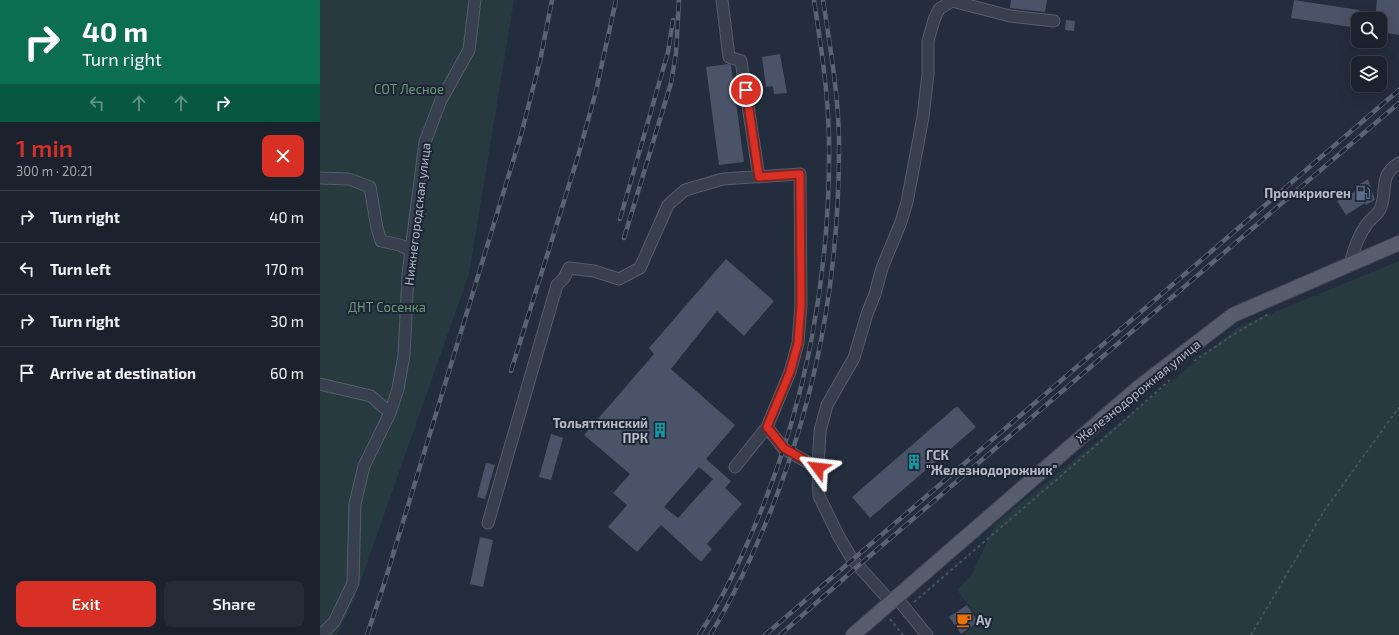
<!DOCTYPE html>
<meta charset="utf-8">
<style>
:root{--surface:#1b222e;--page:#242a36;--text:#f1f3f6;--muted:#a0a4aa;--line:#393f4a;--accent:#d93025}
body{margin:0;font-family:"Exo 2",sans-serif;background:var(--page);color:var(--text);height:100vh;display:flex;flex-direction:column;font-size:15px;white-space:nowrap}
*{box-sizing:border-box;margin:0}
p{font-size:13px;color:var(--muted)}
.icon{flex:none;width:22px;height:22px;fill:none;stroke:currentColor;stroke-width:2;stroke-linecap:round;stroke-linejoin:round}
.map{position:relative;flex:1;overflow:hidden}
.sheet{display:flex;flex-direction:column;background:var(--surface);width:320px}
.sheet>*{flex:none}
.top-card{background:#0b6e4f;color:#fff;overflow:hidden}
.controls{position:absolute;left:1031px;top:12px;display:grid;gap:8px}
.controls a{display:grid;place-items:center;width:36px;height:36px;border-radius:8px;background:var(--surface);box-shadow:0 4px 16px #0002,0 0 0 1px var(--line);font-size:20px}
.pin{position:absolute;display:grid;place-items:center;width:34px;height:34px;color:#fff;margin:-17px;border:2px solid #fff;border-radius:50%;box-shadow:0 1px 4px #0007}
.me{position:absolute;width:44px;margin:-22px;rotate:300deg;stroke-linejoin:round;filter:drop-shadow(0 0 3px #0008)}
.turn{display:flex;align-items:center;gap:14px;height:84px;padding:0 16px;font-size:18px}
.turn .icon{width:52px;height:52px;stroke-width:2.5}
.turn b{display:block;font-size:28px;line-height:34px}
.lanes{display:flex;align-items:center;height:38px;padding:0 16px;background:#0003;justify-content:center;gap:20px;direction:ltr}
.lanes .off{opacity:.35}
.round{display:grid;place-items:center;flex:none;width:42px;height:42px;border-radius:8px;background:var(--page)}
.head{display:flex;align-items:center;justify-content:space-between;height:68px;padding:0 16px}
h1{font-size:24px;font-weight:600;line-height:30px;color:var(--accent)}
.primary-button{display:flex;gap:8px;margin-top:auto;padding:8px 16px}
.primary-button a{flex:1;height:46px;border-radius:8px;background:var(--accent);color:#fff;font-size:16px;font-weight:600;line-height:46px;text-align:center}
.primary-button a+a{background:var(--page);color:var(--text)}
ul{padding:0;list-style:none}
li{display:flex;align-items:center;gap:12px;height:52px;padding:0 16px;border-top:1px solid var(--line)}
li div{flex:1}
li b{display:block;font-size:15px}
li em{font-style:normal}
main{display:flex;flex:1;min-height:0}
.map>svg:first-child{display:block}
.green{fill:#263a3f}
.building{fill:#4a5367;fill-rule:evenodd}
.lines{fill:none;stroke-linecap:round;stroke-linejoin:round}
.minor-casing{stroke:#565d6c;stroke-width:13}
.major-casing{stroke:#424857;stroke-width:16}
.path{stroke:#44575c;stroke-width:2;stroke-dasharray:3 3;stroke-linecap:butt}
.minor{stroke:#383f4e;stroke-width:11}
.major{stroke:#565e6e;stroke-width:14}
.rail-casing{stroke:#5a6375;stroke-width:4.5}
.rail{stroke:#1d2433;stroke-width:3;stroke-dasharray:9;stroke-linecap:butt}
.route-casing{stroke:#8d1f18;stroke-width:10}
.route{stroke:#d93025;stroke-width:7}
.labels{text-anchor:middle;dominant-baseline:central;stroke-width:4;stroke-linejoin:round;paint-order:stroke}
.park-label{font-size:13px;fill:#6c9a7b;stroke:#1d2433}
.poi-label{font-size:13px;font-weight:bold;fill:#b5bac9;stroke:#1d2433;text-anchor:end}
.street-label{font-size:13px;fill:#b5bac9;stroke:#1d2433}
</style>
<main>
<section class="sheet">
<div class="top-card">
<div class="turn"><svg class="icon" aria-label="right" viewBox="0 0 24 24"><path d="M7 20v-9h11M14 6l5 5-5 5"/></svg><div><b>40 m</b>Turn right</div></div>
<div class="lanes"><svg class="icon off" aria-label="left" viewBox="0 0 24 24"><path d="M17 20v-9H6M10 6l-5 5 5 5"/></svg><svg class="icon off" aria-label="ahead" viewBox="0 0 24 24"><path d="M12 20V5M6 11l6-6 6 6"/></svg><svg class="icon off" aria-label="ahead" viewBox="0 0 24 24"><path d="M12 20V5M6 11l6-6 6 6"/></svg><svg class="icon" aria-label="right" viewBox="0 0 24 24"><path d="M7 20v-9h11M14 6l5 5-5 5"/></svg></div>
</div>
<div class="head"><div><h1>1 min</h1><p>300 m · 20:21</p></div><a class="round" style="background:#d93025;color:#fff"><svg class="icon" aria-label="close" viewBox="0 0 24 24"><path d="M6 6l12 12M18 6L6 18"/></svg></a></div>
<ul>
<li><svg class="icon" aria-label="right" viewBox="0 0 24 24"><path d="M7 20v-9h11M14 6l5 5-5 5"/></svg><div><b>Turn right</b></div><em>40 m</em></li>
<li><svg class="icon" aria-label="left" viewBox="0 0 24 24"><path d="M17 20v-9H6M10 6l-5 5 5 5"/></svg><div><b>Turn left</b></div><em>170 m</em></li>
<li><svg class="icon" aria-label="right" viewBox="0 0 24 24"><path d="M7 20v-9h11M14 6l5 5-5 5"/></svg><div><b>Turn right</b></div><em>30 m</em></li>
<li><svg class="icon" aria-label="arrive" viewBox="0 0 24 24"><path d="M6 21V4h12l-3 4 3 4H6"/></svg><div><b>Arrive at destination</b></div><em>60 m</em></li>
</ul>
<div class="primary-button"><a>Exit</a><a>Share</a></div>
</section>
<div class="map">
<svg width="1079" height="635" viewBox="0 0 1079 635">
<rect width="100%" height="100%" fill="#242d3e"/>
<path class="green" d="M0,0H194L149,274L35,597L17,635H0Z
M1079,261V635H642L661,622L637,590L652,574L675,524L918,327Z"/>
<path class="building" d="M691,0H727L725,12L690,8Z
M974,0L1039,10L1038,21L1033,20L1032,27L971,18Z
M1057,0H1079V35L1060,32V19H1055Z
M746,20L755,21L754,31L745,30Z
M460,54L467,93L454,94L453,86L446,87L442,57Z
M408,64L411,65L424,162L399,165L386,67Z
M1048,179L1055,200L1046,205L1045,203L1026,215L1017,201L1041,188L1040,184Z
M406,259L454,301L424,336L397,311L351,369L415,425L386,459L411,481L405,488L422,504L387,544L392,549L381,562L341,525L317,552L288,527L307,505L293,493L310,474L264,435L334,354L329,348ZM379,467L393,479L358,518L344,507Z
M637,406L656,427L550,518L532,497Z
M231,434L243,438L231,480L219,477Z
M166,463L175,465L165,499L157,497Z
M160,537L173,540L163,587L150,584Z
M647,605L658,622L641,634L629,617Z"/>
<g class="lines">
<g class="minor-casing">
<path id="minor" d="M402,0L409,57L421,61L439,177
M0,178L29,179L50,187L57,228L61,241L80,245L91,251
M1030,264C1034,249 1038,236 1047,224C1051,218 1058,215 1061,207C1068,189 1058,176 1079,163
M0,384L51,396L70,413
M447,427L464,449L498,468
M168,523L237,285L244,278L249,268L274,271L299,279L320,268L348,205L365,190L403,179L480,174L481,304L478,343L470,372L447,427L415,467
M576,597L607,635
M571,602L532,559L519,537L499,496L498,468L500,431L507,405L534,358L547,314L555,294L562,268L581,222L587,202L603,117L608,74V41L614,20L619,9L632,1L690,16L734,21
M1,635L14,622L33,583L35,504L44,466L70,413L78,389L84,355L88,274L105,142L121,100L149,50L155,0"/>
</g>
<g class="major-casing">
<path id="major" d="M533,635L819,387L913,315L1079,243"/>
</g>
<path class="path" d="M874,361L916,333L950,313
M594,602L756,463L850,380
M570,619L583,635
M931,635L1004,511L1079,407"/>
<use href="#minor" class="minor"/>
<use href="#major" class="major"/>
<g class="rail-casing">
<path id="rail" d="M300,219L348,52L353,20
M304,238L351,83L356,53L359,0
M191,371L259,153L276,91L296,0
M47,635L65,581L201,135L220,61L232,0
M379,635C402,600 420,562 436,523C487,402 511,270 509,138C508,92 501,46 494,0
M390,635C412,600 429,563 445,525C497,400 520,274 519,138C518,92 510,46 503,0
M445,635L1079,90
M460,635L538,566L1079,103"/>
</g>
<use href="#rail" class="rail"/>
</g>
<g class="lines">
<g class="route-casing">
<path id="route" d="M426,90L439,177L480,174L481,304L478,343L470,372L447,427L464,448L498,468"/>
</g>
<use href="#route" class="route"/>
</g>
<defs>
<g id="fuel-bare" transform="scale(1.2)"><path d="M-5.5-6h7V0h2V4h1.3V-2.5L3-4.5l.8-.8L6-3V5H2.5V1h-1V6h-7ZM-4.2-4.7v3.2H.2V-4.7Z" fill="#5c6f8a" stroke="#1d2433" stroke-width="2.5" paint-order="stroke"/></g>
<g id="building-bare" transform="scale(1.2)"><path d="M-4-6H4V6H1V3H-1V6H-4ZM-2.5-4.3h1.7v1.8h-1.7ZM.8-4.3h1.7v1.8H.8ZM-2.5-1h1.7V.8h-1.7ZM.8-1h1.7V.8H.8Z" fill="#0f9aa8" stroke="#1d2433" stroke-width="2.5" paint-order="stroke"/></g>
<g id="cafe-bare" transform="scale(1.2)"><path d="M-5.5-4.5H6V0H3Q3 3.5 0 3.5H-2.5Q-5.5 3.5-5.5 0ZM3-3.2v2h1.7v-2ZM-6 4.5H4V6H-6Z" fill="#e8710a" stroke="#1d2433" stroke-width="2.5" paint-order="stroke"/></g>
</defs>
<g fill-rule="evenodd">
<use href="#fuel-bare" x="1043" y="193"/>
<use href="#building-bare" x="340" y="430"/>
<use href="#building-bare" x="594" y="462"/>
<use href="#cafe-bare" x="644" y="620"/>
</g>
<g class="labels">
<g class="park-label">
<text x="89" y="89">СОТ Лесное</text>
<text x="67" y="307">ДНТ Сосенка</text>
</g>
<g class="poi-label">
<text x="1031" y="193">Промкриоген</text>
<text x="328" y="423">Тольяттинский<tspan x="328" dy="15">ПРК</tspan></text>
<text x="606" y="455" text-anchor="start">ГСК<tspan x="606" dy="15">"Железнодорожник"</tspan></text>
<text x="656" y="620" text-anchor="start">Ау</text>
</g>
<g class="street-label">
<text transform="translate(97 214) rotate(-83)">Нижнегородская улица</text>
<text transform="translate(818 391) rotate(-39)">Железнодорожная улица</text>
</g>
</g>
</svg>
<div class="controls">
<a><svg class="icon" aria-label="search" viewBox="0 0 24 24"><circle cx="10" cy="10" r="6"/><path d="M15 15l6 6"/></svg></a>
<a><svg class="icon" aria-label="layers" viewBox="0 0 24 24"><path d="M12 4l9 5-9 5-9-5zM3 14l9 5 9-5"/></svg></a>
</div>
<div class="pin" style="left:426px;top:90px;background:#d93025"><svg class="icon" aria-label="arrive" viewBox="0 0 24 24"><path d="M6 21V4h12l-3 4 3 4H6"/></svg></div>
<svg class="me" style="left:498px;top:468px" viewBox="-20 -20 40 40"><path d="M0-17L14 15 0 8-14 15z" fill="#d93025" stroke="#fff" stroke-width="4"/></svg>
</div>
</main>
